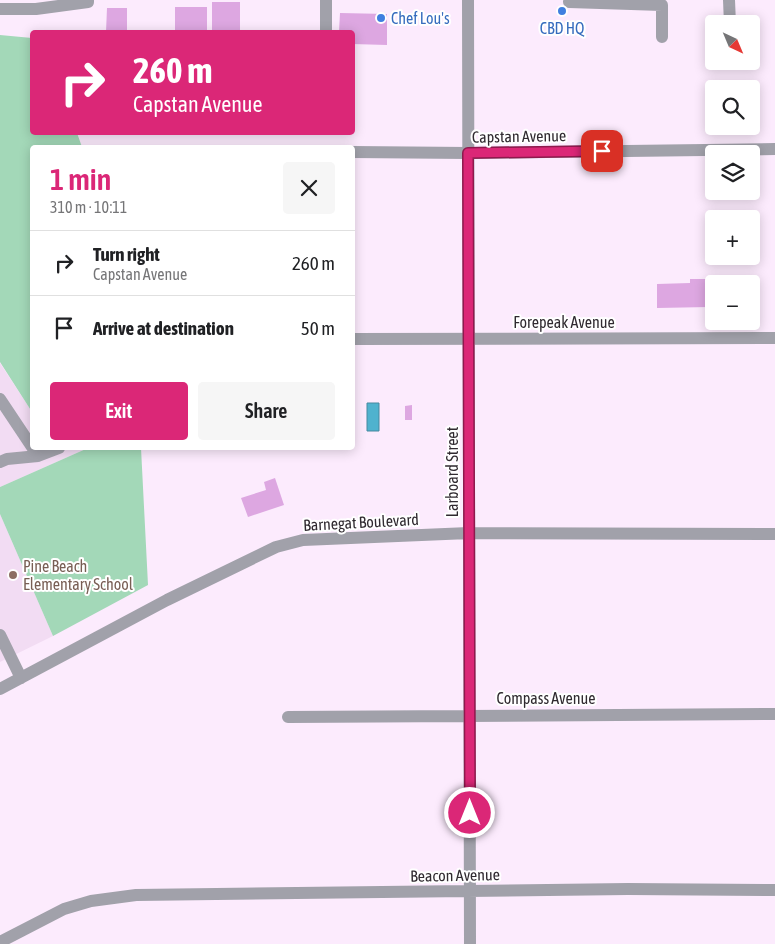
<!DOCTYPE html>
<meta charset="utf-8">
<style>
:root{--surface:#fff;--page:#f6f6f6;--text:#202124;--muted:#757577;--line:#e0e0e0;--accent:#db2777}
body{margin:0;font-family:"Asap Condensed",sans-serif;background:var(--page);color:var(--text);height:100vh;display:flex;flex-direction:column;font-size:19px;white-space:nowrap}
*{box-sizing:border-box;margin:0}
p{font-size:16px;color:var(--muted)}
.icon{flex:none;width:28px;height:28px;fill:none;stroke:currentColor;stroke-width:2;stroke-linecap:round;stroke-linejoin:round}
.map{position:relative;flex:1;overflow:hidden}
.side{position:absolute;left:30px;top:145px;width:325px;height:305px;display:flex;flex-direction:column;background:var(--surface);border-radius:5px;box-shadow:0 2px 12px #0003}
.side>*{flex:none}
.banner{position:absolute;left:30px;top:30px;width:325px;height:105px;border-radius:5px;box-shadow:0 2px 12px #0003;background:#db2777;color:#fff;overflow:hidden}
.needle{width:32px;rotate:136deg}
.tools{position:absolute;left:705px;top:15px;display:grid;gap:10px}
.tools a{display:grid;place-items:center;width:55px;height:55px;border-radius:5px;background:var(--surface);box-shadow:0 2px 12px #0003;font-size:25px}
.pin{position:absolute;display:grid;place-items:center;width:42px;height:42px;color:#fff;margin:-21px;border-radius:10px;box-shadow:0 2px 8px #0006}
.me{position:absolute;width:55px;margin:-28px;rotate:0deg;stroke-linejoin:round;filter:drop-shadow(0 0 4px #0008)}
.turn{display:flex;align-items:center;gap:18px;height:105px;padding:0 20px;font-size:22px}
.turn .icon{width:65px;height:65px;stroke-width:2.5}
.turn b{display:block;font-size:35px;line-height:42px}
.round{display:grid;place-items:center;flex:none;width:52px;height:52px;border-radius:5px;background:var(--page)}
.summary{display:flex;align-items:center;justify-content:space-between;height:85px;padding:0 20px}
h1{font-size:30px;font-weight:600;line-height:38px;color:var(--accent)}
.button{display:flex;gap:10px;margin-top:auto;padding:10px 20px}
.button a{flex:1;height:58px;border-radius:5px;background:var(--accent);color:#fff;font-size:20px;font-weight:600;line-height:58px;text-align:center}
.button a+a{background:var(--page);color:var(--text)}
ul{padding:0;list-style:none}
li{display:flex;align-items:center;gap:15px;height:65px;padding:0 20px;border-top:1px solid var(--line)}
li div{flex:1}
li b{display:block;font-size:19px}
li em{font-style:normal}
.map>svg:first-child{display:block}
.built{fill:#f2dcf3}
.green{fill:#a3d8b8}
.water{fill:#4fb2ce;stroke:#46899f}
.building{fill:#dda7e1}
.lines{fill:none;stroke-linecap:round;stroke-linejoin:round}
.minor{stroke:#a1a1aa;stroke-width:12}
.route-casing{stroke:#8e194d;stroke-width:12}
.route{stroke:#db2777;stroke-width:9}
.shop-dot{fill:#3f7fe0;stroke:#fff;stroke-width:2}
.education-dot{fill:#8d6e63;stroke:#fff;stroke-width:2}
.labels{text-anchor:middle;dominant-baseline:central;stroke-width:4;stroke-linejoin:round;paint-order:stroke}
.shop-label{font-size:16px;fill:#366cbe;stroke:#fff;text-anchor:start}
.street-label{font-size:16px;fill:#302a30;stroke:#fff}
.education-label{font-size:16px;fill:#785e54;stroke:#fff;text-anchor:start}
</style>
<div class="map">
<svg width="775" height="944" viewBox="0 0 775 944">
<rect width="100%" height="100%" fill="#fcebfd"/>
<path class="built" d="M0,363L32,412V448H88L0,487Z
M0,514L53,636L0,662Z"/>
<path class="green" d="M0,35L32,38V132L77,133L82,147L32,148V412L0,362Z
M88,448H141L148,585L53,636L0,514V487Z"/>
<path class="water" d="M367,403H379V431H367Z"/>
<path class="building" d="M212,2H240V32H212Z
M175,7H207V32H175Z
M107,8H127V32H106Z
M340,13L387,14V45L352,44V32H339Z
M690,279H708L709,307L657,308V284L690,283Z
M412,405V420H405V406Z
M275,478L284,505L248,517L241,498L266,490L264,482Z"/>
<g class="lines">
<path class="minor" d="M468,0L470,944
M729,0L730,24
M569,2L662,5V37
M0,9H36L88,2V0
M326,32V0
M352,152L468,153L775,149
M352,339L775,338
M0,399L38,456
M0,462L7,459L38,456L59,448
M0,635L21,678
M0,689L167,600L276,547L303,540L469,533L775,534
M288,717L775,714
M0,942L64,909L91,901L136,895L628,889L775,890"/>
</g>
<g class="lines">
<g class="route-casing">
<path id="route" d="M470,813L468,153L602,151"/>
</g>
<use href="#route" class="route"/>
</g>
<g class="shop-dot">
<circle cx="562" cy="11" r="5"/>
<circle cx="381" cy="18" r="5"/>
</g>
<circle class="education-dot" cx="13" cy="575" r="5"/>
<g class="labels">
<g class="shop-label">
<text x="391" y="18">Chef Lou's</text>
<text x="562" y="28" text-anchor="middle">CBD HQ</text>
</g>
<g class="street-label">
<text transform="translate(519 136) rotate(-1)">Capstan Avenue</text>
<text x="564" y="322">Forepeak Avenue</text>
<text transform="translate(452 472) rotate(-90)">Larboard Street</text>
<text transform="translate(361 522) rotate(-3)">Barnegat Boulevard</text>
<text x="546" y="698">Compass Avenue</text>
<text transform="translate(455 875) rotate(-1)">Beacon Avenue</text>
</g>
<g class="education-label">
<text x="23" y="566">Pine Beach<tspan x="23" dy="18">Elementary School</tspan></text>
</g>
</g>
</svg>
<div class="tools">
<a><svg class="needle" viewBox="-14 -14 28 28"><path d="M0-13l5 13h-10z" fill="#e53935"/><path d="M0 13l5-13h-10z" fill="#757577"/></svg></a>
<a><svg class="icon" aria-label="search" viewBox="0 0 24 24"><circle cx="10" cy="10" r="6"/><path d="M15 15l6 6"/></svg></a>
<a><svg class="icon" aria-label="layers" viewBox="0 0 24 24"><path d="M12 4l9 5-9 5-9-5zM3 14l9 5 9-5"/></svg></a>
<a>+</a>
<a>−</a>
</div>
<div class="pin" style="left:602px;top:151px;background:#d93025"><svg class="icon" aria-label="arrive" viewBox="0 0 24 24"><path d="M6 21V4h12l-3 4 3 4H6"/></svg></div>
<svg class="me" style="left:470px;top:813px" viewBox="-20 -20 40 40"><circle r="17" fill="#db2777" stroke="#fff" stroke-width="3"/><path d="M0-11L8 9 0 5-8 9z" fill="#fff"/></svg>
<div class="banner">
<div class="turn"><svg class="icon" aria-label="right" viewBox="0 0 24 24"><path d="M7 20v-9h11M14 6l5 5-5 5"/></svg><div><b>260 m</b>Capstan Avenue</div></div>
</div>
<section class="side">
<div class="summary"><div><h1>1 min</h1><p>310 m · 10:11</p></div><a class="round"><svg class="icon" aria-label="close" viewBox="0 0 24 24"><path d="M6 6l12 12M18 6L6 18"/></svg></a></div>
<ul>
<li><svg class="icon" aria-label="right" viewBox="0 0 24 24"><path d="M7 20v-9h11M14 6l5 5-5 5"/></svg><div><b>Turn right</b><p>Capstan Avenue</p></div><em>260 m</em></li>
<li><svg class="icon" aria-label="arrive" viewBox="0 0 24 24"><path d="M6 21V4h12l-3 4 3 4H6"/></svg><div><b>Arrive at destination</b></div><em>50 m</em></li>
</ul>
<div class="button"><a>Exit</a><a>Share</a></div>
</section>
</div>
